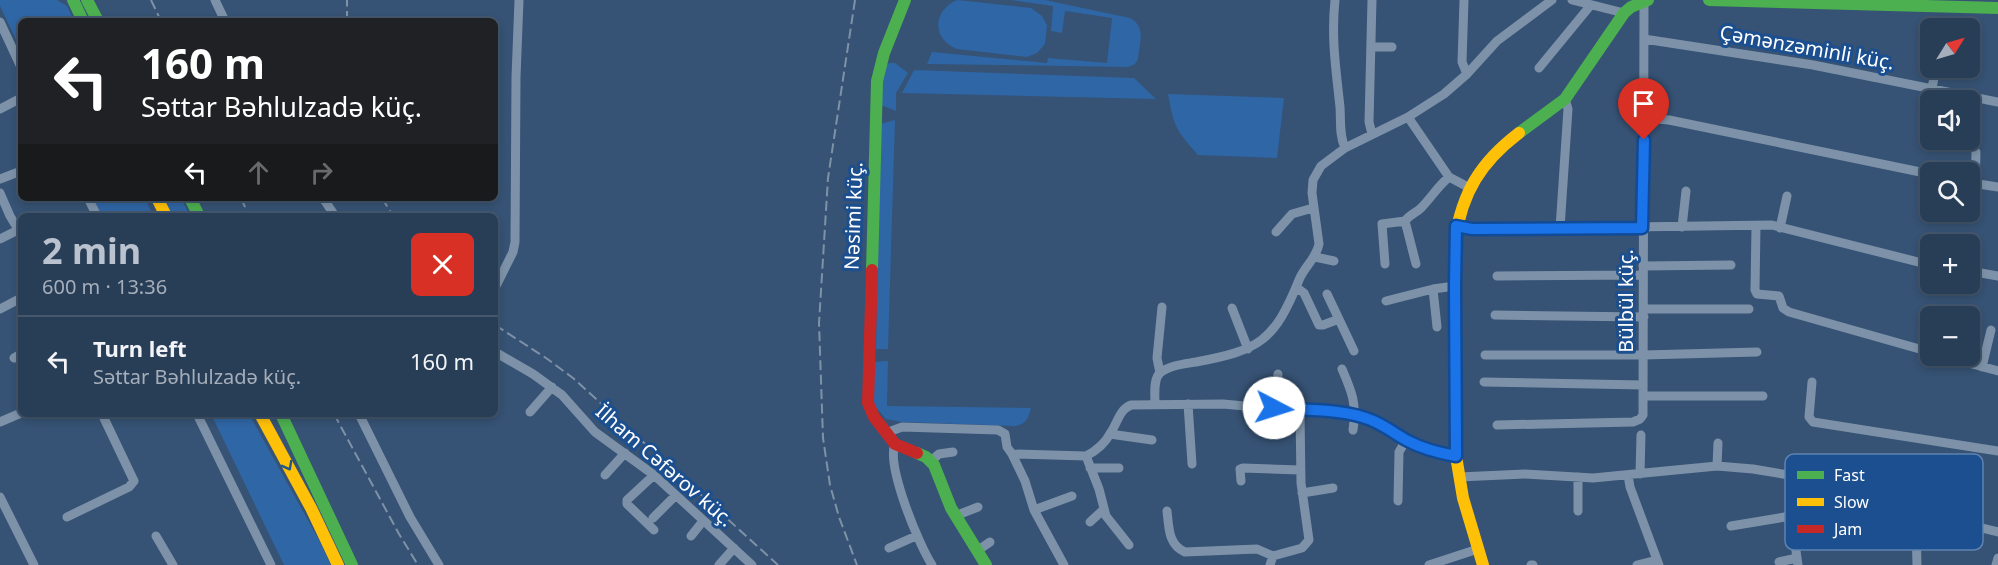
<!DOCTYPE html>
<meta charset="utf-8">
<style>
:root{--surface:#283e57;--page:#344961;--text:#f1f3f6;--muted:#a5aeba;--line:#44576d;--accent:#b9c2ce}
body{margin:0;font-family:"Noto Sans",sans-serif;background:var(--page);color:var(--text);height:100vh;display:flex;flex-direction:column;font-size:22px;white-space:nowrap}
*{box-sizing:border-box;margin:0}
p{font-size:20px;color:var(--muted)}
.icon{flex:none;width:33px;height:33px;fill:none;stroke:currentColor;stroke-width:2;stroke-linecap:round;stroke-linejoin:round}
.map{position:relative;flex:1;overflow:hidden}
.sheet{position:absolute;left:18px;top:213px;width:480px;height:204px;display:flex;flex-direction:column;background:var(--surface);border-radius:9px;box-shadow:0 3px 9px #0003,0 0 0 2px var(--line)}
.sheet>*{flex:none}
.hud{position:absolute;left:18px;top:18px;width:480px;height:183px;border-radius:9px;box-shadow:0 3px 9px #0003,0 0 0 2px var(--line);background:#202124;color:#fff;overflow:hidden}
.needle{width:39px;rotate:53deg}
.buttons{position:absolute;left:1920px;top:18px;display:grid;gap:12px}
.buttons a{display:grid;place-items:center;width:60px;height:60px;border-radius:9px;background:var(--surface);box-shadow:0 3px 9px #0003,0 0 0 2px var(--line);font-size:30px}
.pin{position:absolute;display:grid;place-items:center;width:51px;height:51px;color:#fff;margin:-62px -26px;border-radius:50% 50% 50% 0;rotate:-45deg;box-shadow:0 0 6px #0007}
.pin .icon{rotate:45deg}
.me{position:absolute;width:66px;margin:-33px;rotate:95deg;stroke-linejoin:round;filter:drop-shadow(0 0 4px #0008)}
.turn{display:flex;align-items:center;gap:21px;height:126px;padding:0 24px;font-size:27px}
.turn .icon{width:78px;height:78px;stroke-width:2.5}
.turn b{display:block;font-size:42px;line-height:51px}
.lanes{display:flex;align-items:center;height:57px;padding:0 24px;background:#0003;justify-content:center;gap:30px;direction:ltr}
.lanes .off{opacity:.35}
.round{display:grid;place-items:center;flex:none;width:63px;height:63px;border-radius:9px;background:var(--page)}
.head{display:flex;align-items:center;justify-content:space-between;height:102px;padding:0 24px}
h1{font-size:36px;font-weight:700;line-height:45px;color:var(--accent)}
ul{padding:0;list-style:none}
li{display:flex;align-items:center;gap:18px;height:90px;padding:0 24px;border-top:2px solid var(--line)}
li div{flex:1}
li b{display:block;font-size:22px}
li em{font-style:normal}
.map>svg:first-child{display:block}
.green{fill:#2f66a5}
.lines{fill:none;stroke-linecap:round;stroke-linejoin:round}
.street{stroke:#7d92a8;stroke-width:9}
.fast{stroke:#4caf50;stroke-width:12}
.slow{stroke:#ffc107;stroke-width:12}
.jam{stroke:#c62828;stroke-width:12}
.rail{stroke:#7e92a7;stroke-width:2;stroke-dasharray:10 4.5;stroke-linecap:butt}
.oneway{stroke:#205989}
.route-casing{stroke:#114b97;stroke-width:15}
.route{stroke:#1a73e8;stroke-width:10}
.labels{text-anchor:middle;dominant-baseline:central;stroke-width:6;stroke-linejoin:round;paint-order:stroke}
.street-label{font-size:20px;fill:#fff;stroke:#1b4f8f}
.key{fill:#1b4f8f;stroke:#5f84b1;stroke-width:1.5}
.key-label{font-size:16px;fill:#fff}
</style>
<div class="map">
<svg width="1998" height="565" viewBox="0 0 1998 565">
<rect width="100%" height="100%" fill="#365274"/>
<path class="green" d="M0,0H57L67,6L74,21H21V50L0,6Z
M957,0L1031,8L1042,16L1047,25L1045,44L1037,53L1027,57L957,49C932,39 932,11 957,0Z
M1010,0H1045L1130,18C1147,27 1139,43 1138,59L1135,64L1128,67L927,64L932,52L1047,63L1048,58L1107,63L1112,18L1065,11L1062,33L1051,31L1053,6Z
M890,63H895L908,73L896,93V111L881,105L883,69L885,65Z
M914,70L1134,78L1156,99L902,93Z
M1168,94L1284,98L1277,158L1198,155C1176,130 1174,127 1168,94Z
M895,120L888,349H876L880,124Z
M93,198H145L153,216H101Z
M164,198H181L190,216H171Z
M888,361L887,406L1031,408C1028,419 1027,423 1016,426L902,422L886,419L874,405L873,362Z
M211,414H249L320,542L331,565H284Z"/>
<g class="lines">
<path class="street" d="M215,0L225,21
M1335,0C1331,38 1336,70 1340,107C1341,121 1339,135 1345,148
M1372,0L1369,122L1372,134
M1464,0L1462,62L1467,74
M1572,0L1624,13
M0,22L21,67
M1644,39L1813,65L1998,102
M1372,47H1392
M1539,68L1590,6
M1932,88L1936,68
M0,109L21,98
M1408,117L1449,177
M1644,118L1669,120L1930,174
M0,179L21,171
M1972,183L1998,187
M0,193L10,216L21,234
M88,198L97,216
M323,198L335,216
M1971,211L1975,191L1976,152
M1756,226L1755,290L1757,294L1779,296L1783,308L1789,312L1930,352
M1456,227L1472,229L1560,228L1772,225L1930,265
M1682,227L1686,191
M1560,228L1568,109L1565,99
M1780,228L1787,196
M1276,232L1292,214L1313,208
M0,239L18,230
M1315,257L1334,261
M1385,264L1382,224L1405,221
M1416,264L1405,221C1410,214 1416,213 1421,208C1431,198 1438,186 1449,177L1470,188
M1643,266L1731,265
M1970,271L1998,276
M1497,276L1643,275
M1296,287L1304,293L1319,325H1323L1339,319
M495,288L513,252L515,242L516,77L519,0
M1433,289L1437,327
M1327,294L1354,351
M1386,301L1433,289L1455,286
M1232,308L1248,349
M0,309L21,298
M1644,309H1749
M1495,315L1644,317
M495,352L533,374L562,395L595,432L654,475L752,565
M1485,355H1644L1757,352
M1943,356L1998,371
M14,358L21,354
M1982,367L1991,330
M1342,369C1352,392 1357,404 1353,430
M1160,373L1157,358L1162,307
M1484,382L1643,385
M1812,382L1809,417L1813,422L1998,451
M1643,396H1763
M1155,404C1155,395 1153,379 1160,373C1170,365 1184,364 1196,362C1259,350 1274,342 1299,280C1304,267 1316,259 1319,244L1312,193L1313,180L1321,166L1345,148L1408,117L1444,94L1467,74L1497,41L1552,0
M1188,404L1192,464
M1274,408L1278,374
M530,412L552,387
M197,414L271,565
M359,414L410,517L439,565
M0,422L21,413
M1497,425L1633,422L1640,419L1643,415L1644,1
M886,433L902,427L998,430L1005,434L1007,447L1012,454L1086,456C1096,451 1106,442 1111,432C1118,422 1119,410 1131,405L1223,404L1355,416L1371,420L1406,440L1427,449L1456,456
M1110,434L1152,440
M895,444C886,466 919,545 932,565
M1012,454L1025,481L1034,510L1064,565
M1086,456L1099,489L1106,516L1129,545
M931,461L939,454L953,452
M1717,466L1718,443
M1090,468H1119
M1640,474L1641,435
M605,475L625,453
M654,475L627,500V504L654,530
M1628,475L1630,487L1659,565
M1795,476L1791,516L1798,565
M1459,477L1525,474L1593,478L1717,466L1753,469L1830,482L1887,498L1920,513L1998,532
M1578,477V511
M1241,481L1240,469L1243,468L1300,470
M1837,484L1835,496L1838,532
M1302,493L1333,488
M0,497L34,565
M1398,501L1399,452L1406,440
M1904,505L1909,494L1913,470
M1034,510L1072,496
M1167,511C1169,527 1168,545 1185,552L1257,549L1273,556
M955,516L978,507
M67,517L129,487L134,481L102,414
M653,518L676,495
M1090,522L1103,510
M1731,526L1791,516
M156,536L173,565
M691,536L703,521
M889,548L916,536
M977,551L990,542
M1779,562L1797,558
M719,565L734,548
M1270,565L1273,556L1302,548L1309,540L1301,483L1300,411
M1429,565L1478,549
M1531,565H1533
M1637,565L1657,560
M1917,565L1916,526L1920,513
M1996,565L1998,558"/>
<path class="fast" d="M73,0L83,21
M87,0L98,21
M1709,0L1998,8
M1519,133L1565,99L1624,13L1631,7L1648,0
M190,198L199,216
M872,270L877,81L884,53L905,0
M281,414L352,565
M917,453L926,457L934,465L951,508L986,565"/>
<path class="slow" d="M157,198L166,216
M260,414L311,508L338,565
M1483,565L1463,498L1456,456L1455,240C1462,192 1481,162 1519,133"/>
<path class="jam" d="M872,270L868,403L874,417L895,444L917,453"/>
<path class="rail" d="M151,0L161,21
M855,0L828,178L819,323L823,438L830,485L839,517L857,565
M347,21V0
M241,198L249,216
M382,198L393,216
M495,325L546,358L573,378L778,565
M334,414L399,534L418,565"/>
</g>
<defs><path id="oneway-chevron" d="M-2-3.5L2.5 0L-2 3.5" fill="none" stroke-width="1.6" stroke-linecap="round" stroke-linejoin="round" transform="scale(1.5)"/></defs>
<use class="oneway" href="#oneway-chevron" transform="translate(288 466) rotate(62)"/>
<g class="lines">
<g class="route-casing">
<path id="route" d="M1274,408C1305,411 1342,408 1371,420C1384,425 1395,434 1408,441C1423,449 1439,453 1456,456L1455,286L1456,226L1472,229L1642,228L1644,140"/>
</g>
<use href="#route" class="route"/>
</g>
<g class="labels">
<g class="street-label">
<text transform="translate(1807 47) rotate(10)">Çəmənzəminli küç.</text>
<text transform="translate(853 216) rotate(-88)">Nəsimi küç.</text>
<text transform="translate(1625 301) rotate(-90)">Bülbül küç.</text>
<text transform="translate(665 465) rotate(41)">İlham Cəfərov küç.</text>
</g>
</g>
<rect x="1785" y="454" width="198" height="96" rx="9" class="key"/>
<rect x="1797" y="471" width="27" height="8" fill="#4caf50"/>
<rect x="1797" y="498" width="27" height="8" fill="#ffc107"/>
<rect x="1797" y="525" width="27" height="8" fill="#c62828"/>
<g class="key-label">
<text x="1834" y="481">Fast</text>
<text x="1834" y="508">Slow</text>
<text x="1834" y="535">Jam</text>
</g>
</svg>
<div class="buttons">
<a><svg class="needle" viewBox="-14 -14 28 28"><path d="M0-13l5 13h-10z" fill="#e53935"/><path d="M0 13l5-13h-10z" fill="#a5aeba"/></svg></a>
<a><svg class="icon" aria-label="sound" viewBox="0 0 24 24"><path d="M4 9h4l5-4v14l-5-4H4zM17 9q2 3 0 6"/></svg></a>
<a><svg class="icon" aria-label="search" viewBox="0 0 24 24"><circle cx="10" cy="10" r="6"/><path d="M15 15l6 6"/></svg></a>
<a>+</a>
<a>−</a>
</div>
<div class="pin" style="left:1644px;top:140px;background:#d93025"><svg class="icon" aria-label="arrive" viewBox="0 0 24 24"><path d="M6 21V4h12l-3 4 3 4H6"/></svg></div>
<svg class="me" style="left:1274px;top:408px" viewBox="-20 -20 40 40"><circle r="19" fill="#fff"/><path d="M0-13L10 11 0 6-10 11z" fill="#1a73e8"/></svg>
<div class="hud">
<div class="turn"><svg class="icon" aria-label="left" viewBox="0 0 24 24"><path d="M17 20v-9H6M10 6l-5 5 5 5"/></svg><div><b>160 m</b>Səttar Bəhlulzadə küç.</div></div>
<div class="lanes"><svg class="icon" aria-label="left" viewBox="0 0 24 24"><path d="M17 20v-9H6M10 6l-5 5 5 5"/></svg><svg class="icon off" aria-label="ahead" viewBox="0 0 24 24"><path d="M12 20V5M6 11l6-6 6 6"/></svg><svg class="icon off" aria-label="right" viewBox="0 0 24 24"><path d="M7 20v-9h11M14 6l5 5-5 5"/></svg></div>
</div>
<section class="sheet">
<div class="head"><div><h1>2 min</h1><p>600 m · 13:36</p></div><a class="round" style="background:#d93025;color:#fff"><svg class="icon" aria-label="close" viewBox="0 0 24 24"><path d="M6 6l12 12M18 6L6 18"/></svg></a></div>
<ul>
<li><svg class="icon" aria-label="left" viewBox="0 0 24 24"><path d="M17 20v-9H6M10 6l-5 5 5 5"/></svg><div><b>Turn left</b><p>Səttar Bəhlulzadə küç.</p></div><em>160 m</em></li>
</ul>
</section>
</div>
